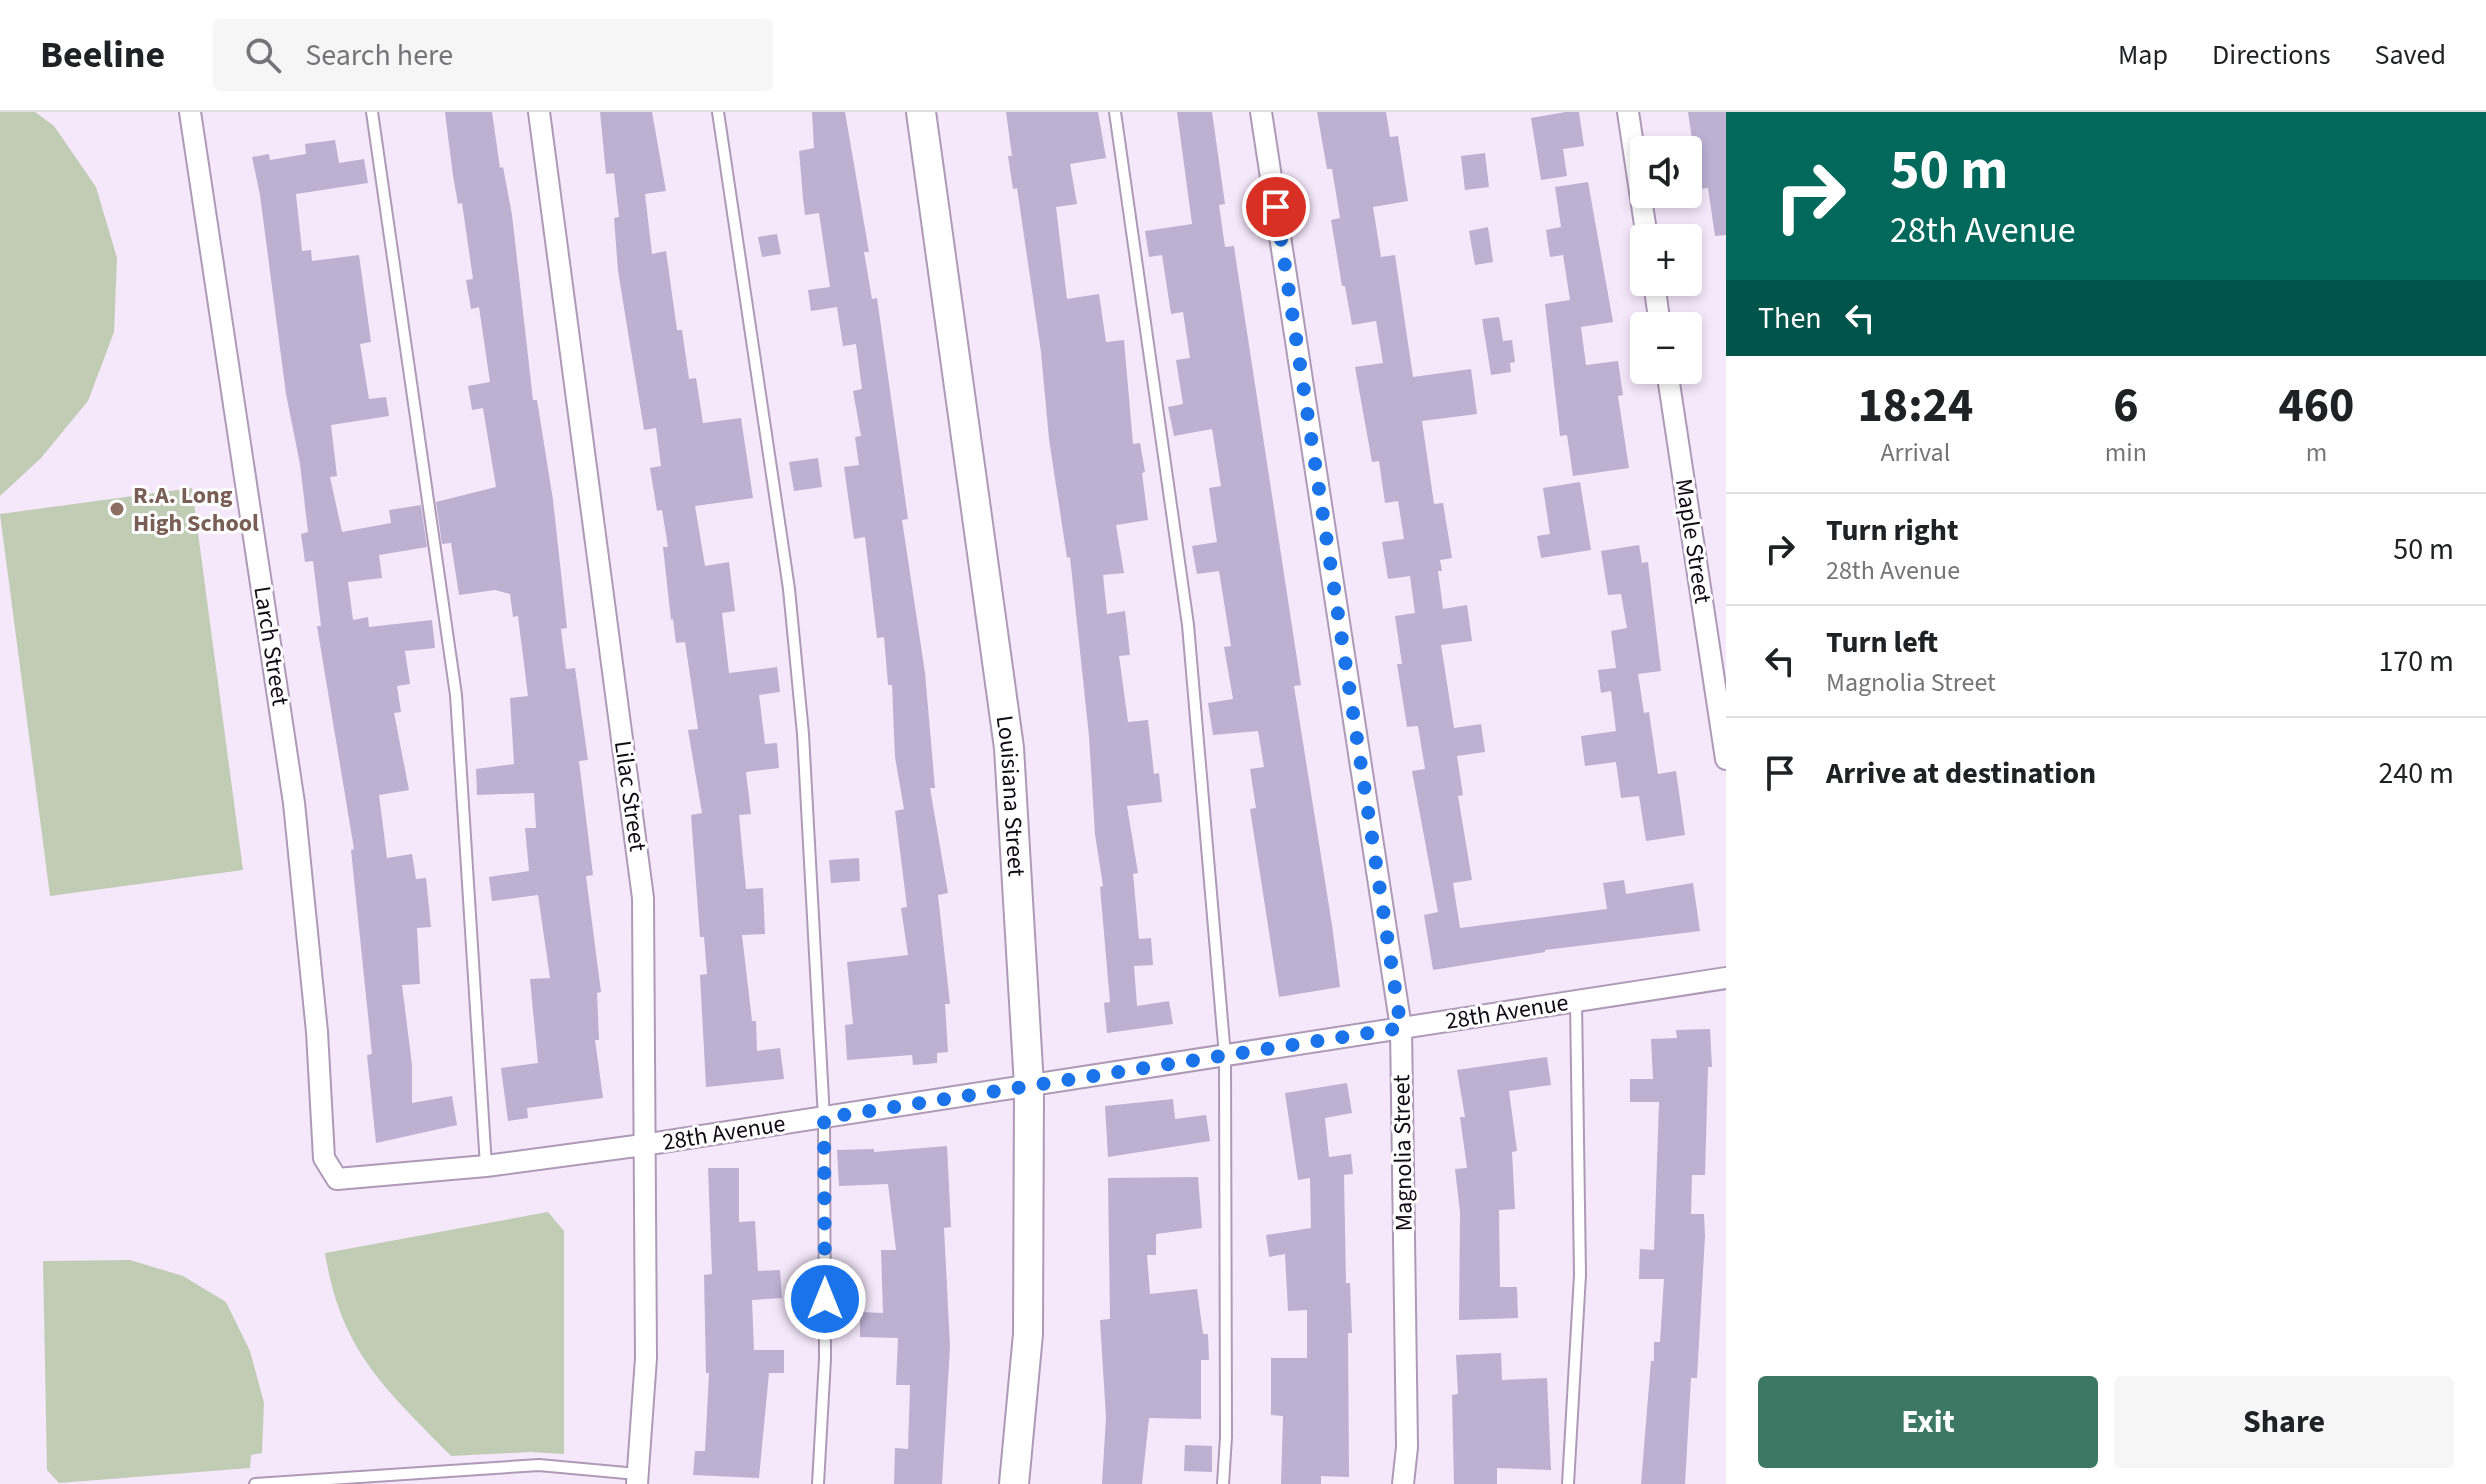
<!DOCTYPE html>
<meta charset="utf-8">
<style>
:root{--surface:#fff;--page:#f6f6f6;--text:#202124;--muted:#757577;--line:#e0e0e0;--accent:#3c7863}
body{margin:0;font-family:"Source Sans 3",sans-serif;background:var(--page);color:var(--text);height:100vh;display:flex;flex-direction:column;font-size:30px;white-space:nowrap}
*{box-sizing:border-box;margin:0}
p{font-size:26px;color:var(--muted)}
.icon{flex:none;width:44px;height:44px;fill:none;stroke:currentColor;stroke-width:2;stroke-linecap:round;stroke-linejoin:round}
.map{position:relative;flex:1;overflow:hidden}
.drawer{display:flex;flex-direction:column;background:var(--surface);width:760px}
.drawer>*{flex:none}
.guide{background:#00695c;color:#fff;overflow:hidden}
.buttons{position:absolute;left:1630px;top:24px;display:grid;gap:16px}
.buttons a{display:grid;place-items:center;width:72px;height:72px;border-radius:8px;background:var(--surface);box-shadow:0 4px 12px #0003;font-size:40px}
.pin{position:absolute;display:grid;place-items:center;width:68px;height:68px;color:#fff;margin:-34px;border:4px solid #fff;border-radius:50%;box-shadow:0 2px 8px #0007}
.me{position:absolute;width:88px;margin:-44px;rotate:0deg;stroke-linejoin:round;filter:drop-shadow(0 0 6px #0008)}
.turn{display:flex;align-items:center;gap:28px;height:168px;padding:0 32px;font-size:36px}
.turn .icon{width:104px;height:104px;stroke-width:2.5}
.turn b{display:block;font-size:56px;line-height:68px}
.then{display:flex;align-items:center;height:76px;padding:0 32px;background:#0003;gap:16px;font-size:30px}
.eta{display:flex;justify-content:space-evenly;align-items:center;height:136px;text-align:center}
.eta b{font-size:48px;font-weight:700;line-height:56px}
.primary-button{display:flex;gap:16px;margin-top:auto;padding:16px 32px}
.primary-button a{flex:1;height:92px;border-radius:8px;background:var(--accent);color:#fff;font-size:32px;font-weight:700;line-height:92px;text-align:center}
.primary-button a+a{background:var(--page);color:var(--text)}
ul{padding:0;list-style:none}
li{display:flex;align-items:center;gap:24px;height:112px;padding:0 32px;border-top:2px solid var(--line)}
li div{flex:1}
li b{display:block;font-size:30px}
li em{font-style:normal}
header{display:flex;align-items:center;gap:48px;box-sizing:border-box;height:112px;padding:0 40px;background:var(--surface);border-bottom:2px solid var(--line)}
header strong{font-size:38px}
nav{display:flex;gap:44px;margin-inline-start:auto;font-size:28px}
.search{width:560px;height:72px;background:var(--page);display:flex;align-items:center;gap:20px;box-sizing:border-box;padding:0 28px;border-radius:8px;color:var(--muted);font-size:30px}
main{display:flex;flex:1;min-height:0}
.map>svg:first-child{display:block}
.green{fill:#c1ccb5}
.building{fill:#bdb0d1}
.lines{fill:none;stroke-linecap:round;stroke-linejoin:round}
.lane-casing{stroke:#ae99b7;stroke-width:14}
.street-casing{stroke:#ae99b7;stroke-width:24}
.secondary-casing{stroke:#ae99b7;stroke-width:32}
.lane{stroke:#fff;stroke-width:10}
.street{stroke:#fff;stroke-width:20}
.secondary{stroke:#fff;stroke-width:28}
.route{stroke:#1a73e8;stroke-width:14;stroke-dasharray:0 25.2}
.education-dot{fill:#8d6e63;stroke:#fff;stroke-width:3}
.labels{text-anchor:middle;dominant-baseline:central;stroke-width:6;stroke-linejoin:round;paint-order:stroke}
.education-label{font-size:24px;font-weight:bold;fill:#785e54;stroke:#fff;text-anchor:start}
.street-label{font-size:24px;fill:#110914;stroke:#fff}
</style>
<header>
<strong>Beeline</strong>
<div class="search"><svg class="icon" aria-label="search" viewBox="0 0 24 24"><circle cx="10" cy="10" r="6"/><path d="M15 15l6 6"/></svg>Search here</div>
<nav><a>Map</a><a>Directions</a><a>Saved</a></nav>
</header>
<main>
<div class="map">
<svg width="1726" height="1372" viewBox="0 0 1726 1372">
<rect width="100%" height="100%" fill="#f5e8fb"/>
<path class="green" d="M0,0H35L54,14L96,75L117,146L114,220L88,289L41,346L0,384Z
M192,376L243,758L50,784L0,402Z
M548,1100L564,1119V1342L531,1340L451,1344C385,1276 341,1240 325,1141Z
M130,1148L183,1164L226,1190L250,1239L264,1291L262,1341L251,1343L250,1356L59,1371L47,1358L43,1149Z"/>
<path class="building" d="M445,0H492L500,56L503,55L512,103L533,288H537L553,388L567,516L561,517L566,557L575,556L588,648L579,649L593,763L586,764L601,880L597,881L599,928H595L603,986L527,996L528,1006L508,1009L501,956L538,951L530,867L550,866L538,783L492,789L489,765L529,759L525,716H536L534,681L477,683L476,657L514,652L510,586L528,584L518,504L513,505L510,482L495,478L459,483L451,431L442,432L436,390L496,375L483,296L472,298L468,274L490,270L479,195L471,197L466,168L473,167L462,91L458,92L453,64Z
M600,0H652L666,79L645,82L652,142L666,139L677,218H682L689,267L696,266L703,311L741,306L753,386L695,394L705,454L729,450L735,499L722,501L729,561L777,555L780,580L759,583L765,632L777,631L779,656L746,660L751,702L739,703L746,777L763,776L765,822L742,823L752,909H756L757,939L780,936L784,967L706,975L700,863L707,862L704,825H700L691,703L702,701L688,618L698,617L685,530L676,531L673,507L671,508L663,435H668L662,398L657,399L650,356L661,354L656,316L644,318L618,159L614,106L619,105L614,61L606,62Z
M812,0H845L869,140H864L872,187L877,186L908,407L902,408L925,561L935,676H930L948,781L938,783L950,892H945L948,940L937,941V951L913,953L912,943L847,948L845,913L853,912L847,850L908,843L901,796L907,795L895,699L904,697L895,645L892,573H888L884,525L877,526L865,425L854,427L844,355L859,353L855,325L861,324L853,279L862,277L856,232L843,234L837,195L811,199L808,178L830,175L819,101L805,103L803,86L799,39L814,36Z
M1006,0H1098L1106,46L1070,52L1077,92L1056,95L1067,187L1099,182L1106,230L1124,228L1133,332L1140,331L1145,360L1142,361L1148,408L1116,413L1124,461L1103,463L1107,502L1125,499L1130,543L1119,544L1128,610L1148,608L1154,662L1159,661L1162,690L1127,694L1138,761L1133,762L1139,827L1151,826L1153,853L1134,854L1137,894L1169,889L1173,912L1107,921L1104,891L1110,890L1100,775L1103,774L1095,722L1089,624L1070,445L1067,446L1049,327L1041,240L1017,76L1013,77L1008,44H1012Z
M1177,0H1212L1225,92L1219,93L1225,135L1234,134L1237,155L1301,573L1294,574L1332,813L1340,875L1279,885L1250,697L1256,696L1250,657L1264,655L1258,619L1213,623L1208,591L1233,587L1224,535L1231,534L1219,459L1197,462L1192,434L1217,430L1209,376L1221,374L1212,317L1174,324L1168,295L1183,292L1176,248L1190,246L1183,200L1171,202L1162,143L1149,145L1145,119L1192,112Z
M1317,0H1386L1390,25L1398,24L1408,89L1373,95L1381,145L1395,143L1413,265L1471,257L1477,302L1422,309L1434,392L1443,391L1452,446L1440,448L1442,459H1438L1443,497L1467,493L1472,529L1441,533L1454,616L1481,612L1485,640L1457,644L1463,683L1458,684L1472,768L1453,771L1460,816L1607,797L1603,771L1624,768L1626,782L1693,771L1700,819L1545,838V840L1433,858L1424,803L1438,800L1412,659L1425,657L1418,614L1407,615L1397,552H1402L1395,504L1415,501L1410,464L1388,467L1382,430L1404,427L1398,389L1385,391L1379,349L1372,350L1355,255L1383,251L1376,209L1352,213L1345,174H1342L1331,108L1340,106L1332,57H1327Z
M1566,0H1579L1584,34L1563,37L1567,64L1541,68L1531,6Z
M1688,0H1726V123L1715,124L1708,76L1701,77L1695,47Z
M335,28L339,51L364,47L368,71L296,82L302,139L311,138L312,149L359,143L371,230L360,232L369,287L386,285L389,304L331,313L337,364L330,365L342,420L391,411L389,398L421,393L427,435L379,443L382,466L348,470L353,508L368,505L369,515L432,508L435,536L405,539L410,572L397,574L401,600L394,601L409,678L379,683L387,746L412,742L416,767L426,766L431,815L417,816L420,872L402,873L412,953V991L452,984L457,1013L376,1031L367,943L372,942L351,738L354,737L317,514H321L313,449L305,450L301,422L308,420L300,352L286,282L260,83L252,45L269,42L270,48L306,42L305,32Z
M1485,41L1489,75L1465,78L1461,44Z
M1588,70L1613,210L1581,215L1586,253L1618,249L1623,283L1618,284L1629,356L1573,364L1567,323L1560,324L1545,192L1570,188L1563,143L1550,145L1546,118L1561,115L1555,75Z
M1488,115L1493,150L1475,153L1469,119Z
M777,122L781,142L762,145L758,125Z
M1499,205L1503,229L1512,228L1515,250L1510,251L1511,260L1491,263L1482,207Z
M818,346L822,375L794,379L789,350Z
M1580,370L1591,438L1541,446L1537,424L1550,422L1543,376Z
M1639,433L1642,451L1648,450L1661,559L1638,562L1644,601L1649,600L1658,662L1676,659L1685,723L1646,729L1639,684L1621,686L1616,650L1585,654L1581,624L1616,619L1611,579L1601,581L1598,558L1616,556L1611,519L1627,516L1621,482L1608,483L1601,439Z
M859,746L860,769L831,771L829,748Z
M1710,917L1712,955H1708L1705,1063H1692L1691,1102H1704L1705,1124L1697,1266H1691L1685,1372H1641L1651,1249H1654V1230H1660L1664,1167H1639L1640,1137L1654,1138L1659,990H1630V967H1653L1651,927L1677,926L1676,918Z
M1547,945L1551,973L1509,979L1517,1039L1512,1040L1515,1097L1499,1098L1500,1175H1517L1518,1206L1459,1208L1460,1100L1455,1057L1467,1056L1460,1005H1465L1457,958Z
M1347,971L1352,1001L1325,1006L1329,1045L1351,1042L1353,1062L1344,1063L1346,1171H1350L1352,1221H1348L1349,1365L1321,1364V1372H1281L1283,1304L1271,1303V1246H1307V1198L1288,1199L1285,1142L1269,1145L1266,1123L1311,1116L1310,1066L1298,1068L1285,981Z
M1173,987L1175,1007L1206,1003L1210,1029L1108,1045L1105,994Z
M947,1034L951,1115L944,1116L950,1234L942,1372H894L895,1336L908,1337L910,1273H896L898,1226L860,1225V1200L883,1201L881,1138H896L888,1072L839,1074L837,1038L874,1037V1040Z
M708,1056H739V1110L755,1109L758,1159L780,1158L782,1186L752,1188L754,1238H784V1261H769L759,1366L693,1363L695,1339H705L709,1261H706L704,1163L712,1162Z
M1198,1065L1202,1116L1156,1122V1143H1147L1150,1182L1197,1177L1203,1222H1208L1209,1248H1201V1307L1149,1306L1142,1372H1102L1106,1306L1100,1208L1110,1207L1108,1066Z
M1501,1241L1502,1268L1547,1266L1551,1358L1497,1356V1372H1454L1452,1283L1458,1282L1456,1243Z
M1185,1333L1212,1334V1360L1184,1359Z"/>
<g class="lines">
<g class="lane-casing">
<path id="lane" d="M372,0L456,583L486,1054
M718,0L789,477L803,622L824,1006L825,1247L818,1372
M1115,0L1188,513L1225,944L1226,1325L1223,1372
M255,1372L539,1353L637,1362
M1568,1372L1580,1163L1576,889"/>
</g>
<g class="street-casing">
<path id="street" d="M190,0L294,691L317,920L324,1046L337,1067L486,1054L643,1033L1726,866
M539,0L643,786L646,1246L637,1372
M1261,0L1401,916L1407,1335L1403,1372
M1628,0L1647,126
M1654,170L1660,214
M1667,258L1726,647"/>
</g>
<g class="secondary-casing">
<g id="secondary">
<path id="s1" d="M921,0L1009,636L1029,974L1028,1222L1014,1372"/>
</g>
</g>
<use href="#lane" class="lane"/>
<use href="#street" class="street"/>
<use href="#secondary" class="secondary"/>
</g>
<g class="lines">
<path class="route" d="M825,1187L824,1006L1401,916L1276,95"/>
</g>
<circle class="education-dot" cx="117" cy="397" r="8"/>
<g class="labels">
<g class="education-label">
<text x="133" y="383">R.A. Long<tspan x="133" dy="28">High School</tspan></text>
</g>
<g class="street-label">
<text transform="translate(1693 429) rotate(81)">Maple Street</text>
<text transform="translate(271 534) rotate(81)">Larch Street</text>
<text transform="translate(630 684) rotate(82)">Lilac Street</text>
<text stroke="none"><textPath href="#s1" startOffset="690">Louisiana Street</textPath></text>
<text transform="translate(1507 900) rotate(-9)">28th Avenue</text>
<text transform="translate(724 1021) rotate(-9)">28th Avenue</text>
<text transform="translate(1403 1041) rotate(-91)">Magnolia Street</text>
</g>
</g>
</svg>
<div class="buttons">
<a><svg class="icon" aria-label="sound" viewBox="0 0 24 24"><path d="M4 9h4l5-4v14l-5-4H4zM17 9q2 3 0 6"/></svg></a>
<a>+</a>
<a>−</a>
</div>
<div class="pin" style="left:1276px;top:95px;background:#d93025"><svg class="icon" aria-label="arrive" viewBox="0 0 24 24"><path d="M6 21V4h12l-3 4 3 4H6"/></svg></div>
<svg class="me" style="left:825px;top:1187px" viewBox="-20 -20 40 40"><circle r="17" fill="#1a73e8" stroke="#fff" stroke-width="3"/><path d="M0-11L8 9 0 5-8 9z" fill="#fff"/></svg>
</div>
<section class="drawer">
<div class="guide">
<div class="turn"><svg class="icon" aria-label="right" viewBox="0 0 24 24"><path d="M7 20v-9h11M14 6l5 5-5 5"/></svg><div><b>50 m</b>28th Avenue</div></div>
<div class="then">Then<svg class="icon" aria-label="left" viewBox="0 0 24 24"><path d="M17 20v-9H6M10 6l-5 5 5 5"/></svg></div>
</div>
<div class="eta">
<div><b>18:24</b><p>Arrival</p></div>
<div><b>6</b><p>min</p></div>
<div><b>460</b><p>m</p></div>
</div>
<ul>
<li><svg class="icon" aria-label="right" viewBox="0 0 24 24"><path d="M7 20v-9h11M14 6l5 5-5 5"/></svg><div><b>Turn right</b><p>28th Avenue</p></div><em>50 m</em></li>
<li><svg class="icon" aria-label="left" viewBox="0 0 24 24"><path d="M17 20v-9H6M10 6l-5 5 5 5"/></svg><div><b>Turn left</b><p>Magnolia Street</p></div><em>170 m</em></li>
<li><svg class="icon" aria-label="arrive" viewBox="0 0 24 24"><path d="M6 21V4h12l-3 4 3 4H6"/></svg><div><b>Arrive at destination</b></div><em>240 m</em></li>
</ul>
<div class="primary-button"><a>Exit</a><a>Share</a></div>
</section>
</main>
